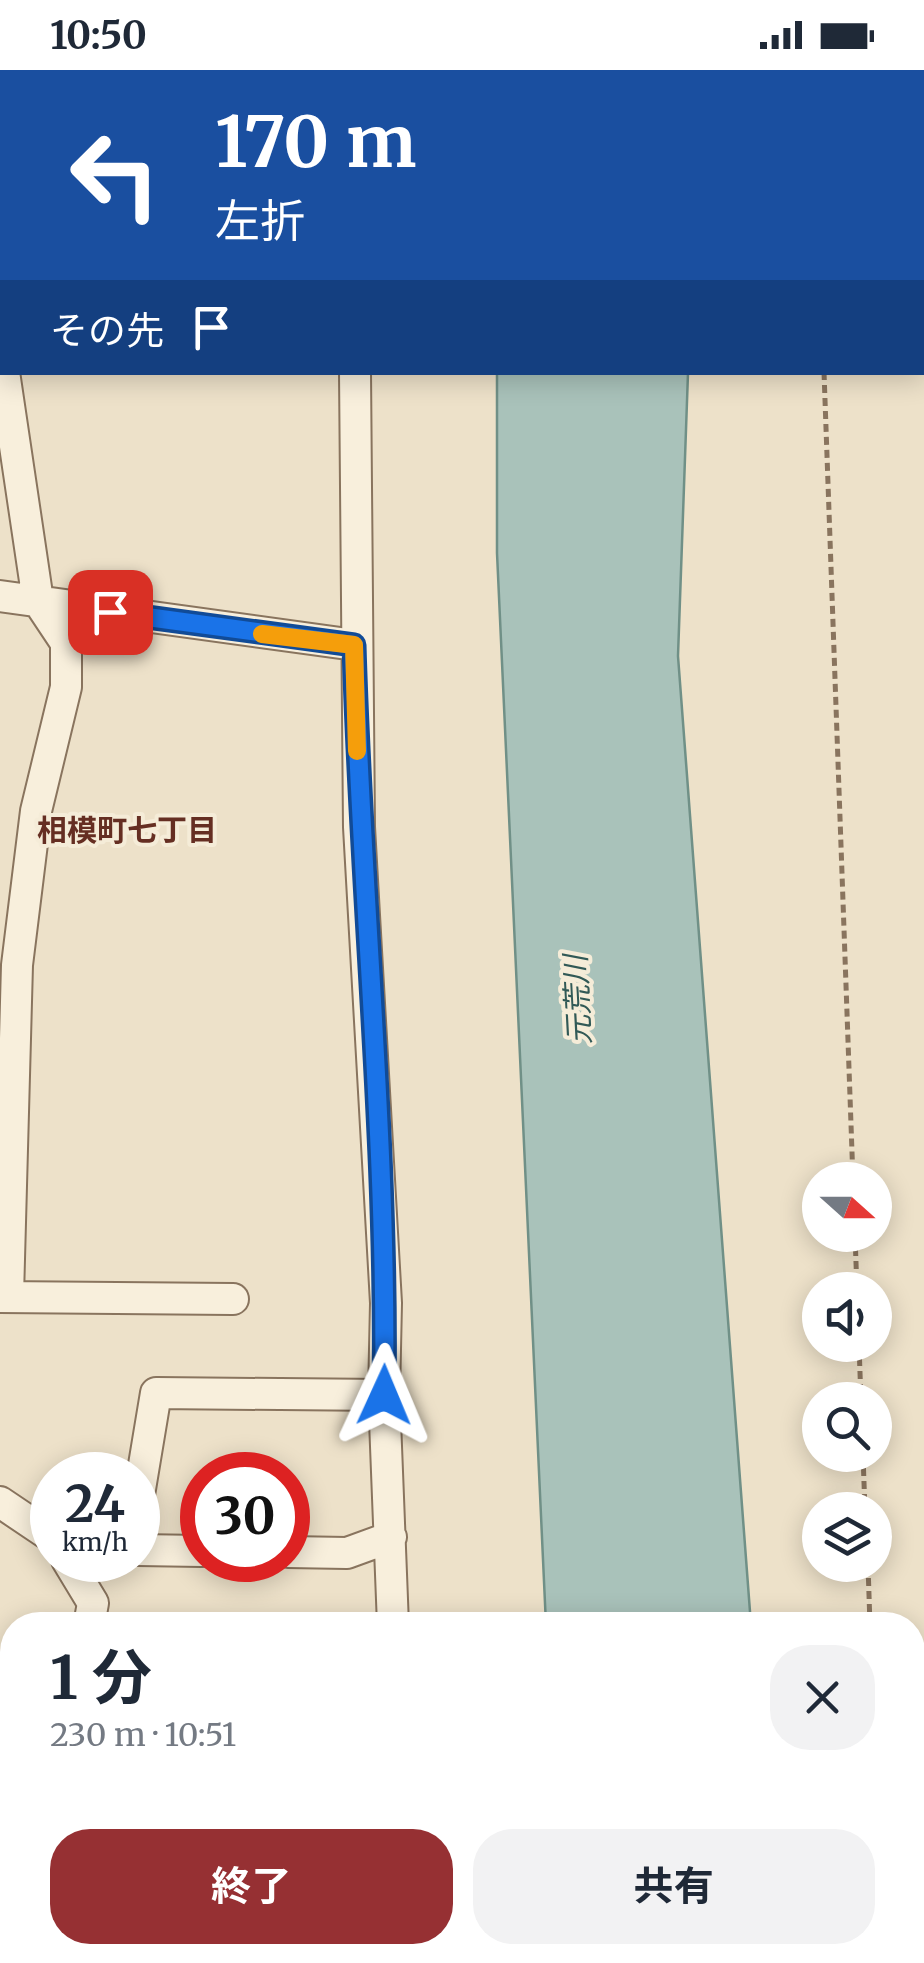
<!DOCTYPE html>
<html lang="ja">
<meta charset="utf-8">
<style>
:root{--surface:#fff;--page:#f2f2f3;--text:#1f2937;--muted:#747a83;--accent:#963033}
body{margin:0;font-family:Merriweather,"Noto Sans JP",serif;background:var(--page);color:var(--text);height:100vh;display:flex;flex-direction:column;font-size:38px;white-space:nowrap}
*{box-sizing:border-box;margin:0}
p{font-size:32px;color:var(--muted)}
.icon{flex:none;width:55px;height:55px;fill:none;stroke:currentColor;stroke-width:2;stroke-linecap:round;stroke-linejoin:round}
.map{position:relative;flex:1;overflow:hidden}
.panel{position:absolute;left:0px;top:1542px;width:925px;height:352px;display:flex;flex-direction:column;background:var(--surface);border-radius:40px 40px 0 0;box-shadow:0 5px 25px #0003}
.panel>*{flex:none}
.top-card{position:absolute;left:0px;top:0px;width:925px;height:305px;box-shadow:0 5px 25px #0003;background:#1a4fa0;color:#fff;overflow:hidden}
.needle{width:65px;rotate:111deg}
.tools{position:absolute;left:802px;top:1092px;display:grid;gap:20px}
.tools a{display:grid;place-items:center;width:90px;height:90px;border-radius:50%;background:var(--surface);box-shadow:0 5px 25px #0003;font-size:50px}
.speed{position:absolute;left:30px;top:1382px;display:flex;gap:20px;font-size:50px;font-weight:700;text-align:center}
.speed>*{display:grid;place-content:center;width:130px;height:130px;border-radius:50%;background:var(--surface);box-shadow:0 5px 25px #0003;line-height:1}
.speed small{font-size:25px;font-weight:400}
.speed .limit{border:15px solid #d22;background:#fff;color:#111}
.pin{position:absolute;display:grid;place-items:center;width:85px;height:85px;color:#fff;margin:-42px;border-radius:20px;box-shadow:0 5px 15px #0006}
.me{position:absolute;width:110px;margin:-55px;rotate:1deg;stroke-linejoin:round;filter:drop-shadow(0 0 8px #0008)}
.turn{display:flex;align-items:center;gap:35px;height:210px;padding:0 50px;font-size:45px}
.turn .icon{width:130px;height:130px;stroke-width:2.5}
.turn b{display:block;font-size:70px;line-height:85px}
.then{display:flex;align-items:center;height:95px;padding:0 50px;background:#0003;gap:20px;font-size:38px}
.round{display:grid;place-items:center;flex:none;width:105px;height:105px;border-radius:40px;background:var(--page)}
.head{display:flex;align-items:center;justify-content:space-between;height:170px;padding:0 50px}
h1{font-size:60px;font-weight:700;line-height:75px}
.button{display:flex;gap:20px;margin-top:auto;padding:20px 50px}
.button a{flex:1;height:115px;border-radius:40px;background:var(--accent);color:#fff;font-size:40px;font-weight:700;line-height:115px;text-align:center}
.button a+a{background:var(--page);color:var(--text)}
.status{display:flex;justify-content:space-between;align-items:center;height:70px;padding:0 50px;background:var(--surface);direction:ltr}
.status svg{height:28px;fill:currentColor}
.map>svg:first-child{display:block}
.water{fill:#a9c2ba;stroke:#709087;stroke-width:2.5}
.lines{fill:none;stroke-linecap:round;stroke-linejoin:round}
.stream{stroke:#709087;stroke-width:9}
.street-casing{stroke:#89745e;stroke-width:34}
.path{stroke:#89745e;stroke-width:5;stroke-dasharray:8 5;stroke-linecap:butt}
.street{stroke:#f8efdc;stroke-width:30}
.route-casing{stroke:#114b97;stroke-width:25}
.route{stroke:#1a73e8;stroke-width:18}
.slow{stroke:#f59e0b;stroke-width:18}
.labels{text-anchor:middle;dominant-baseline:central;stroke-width:8;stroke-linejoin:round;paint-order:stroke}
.neighbourhood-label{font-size:30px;font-weight:bold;fill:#652e22;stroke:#f5ecd8}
.water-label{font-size:30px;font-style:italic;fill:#315956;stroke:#f5ecd8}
</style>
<div class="status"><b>10:50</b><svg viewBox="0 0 49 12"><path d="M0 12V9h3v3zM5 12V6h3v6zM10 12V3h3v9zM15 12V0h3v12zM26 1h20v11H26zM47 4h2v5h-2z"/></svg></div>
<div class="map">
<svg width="924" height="1893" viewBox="0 0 924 1893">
<rect width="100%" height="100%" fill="#ede1c9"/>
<path class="water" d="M497,303H688L678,586L751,1555H546L497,483Z
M561,1883H760V1893H562Z"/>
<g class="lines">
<path class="stream" d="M0,1748L12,1764
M106,1882L116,1893"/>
<g class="street-casing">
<path id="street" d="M354,0V2
M35,2L36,0
M4,302L38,531L66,573V617L36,741L17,895L8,1226
M355,302L359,757L386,1233L384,1325L393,1555
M0,526L355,575
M0,1227L233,1229
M138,1431L156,1323L384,1325
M0,1432L52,1467
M138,1480L202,1481
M288,1482L347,1483L391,1467
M67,1490L93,1533L89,1555
M190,1882L198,1893
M314,1882L322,1893
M401,1882L402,1893"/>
</g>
<path class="path" d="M392,2V0
M848,2L849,0
M922,224H924
M824,302L853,1110
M855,1165L857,1220
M859,1275L861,1330
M863,1385L865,1440
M868,1495L870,1555
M882,1882V1893"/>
<use href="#street" class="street"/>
</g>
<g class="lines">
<g class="route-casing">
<path id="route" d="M110,542L354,575C361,825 388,1076 384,1325"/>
</g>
<use href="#route" class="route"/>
<path class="slow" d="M262,564L354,575L357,681"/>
</g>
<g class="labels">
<g class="neighbourhood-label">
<text x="127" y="760">相模町七丁目</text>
</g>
<g class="water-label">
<text transform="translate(577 930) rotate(-93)">元荒川</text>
</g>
</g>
</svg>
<div class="tools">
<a><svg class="needle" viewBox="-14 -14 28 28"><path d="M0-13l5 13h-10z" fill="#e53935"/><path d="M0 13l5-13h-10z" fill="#747a83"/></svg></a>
<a><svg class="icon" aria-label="sound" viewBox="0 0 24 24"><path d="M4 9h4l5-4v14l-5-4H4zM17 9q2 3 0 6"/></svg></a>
<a><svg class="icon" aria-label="search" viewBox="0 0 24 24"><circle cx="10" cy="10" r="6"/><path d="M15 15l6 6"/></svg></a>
<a><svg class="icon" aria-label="layers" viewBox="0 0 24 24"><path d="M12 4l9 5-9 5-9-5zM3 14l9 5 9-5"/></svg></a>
</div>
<div class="speed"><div>24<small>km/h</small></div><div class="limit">30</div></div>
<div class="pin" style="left:110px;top:542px;background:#d93025"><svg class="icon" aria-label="arrive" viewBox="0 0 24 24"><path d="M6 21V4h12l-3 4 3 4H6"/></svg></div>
<svg class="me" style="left:384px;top:1325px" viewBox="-20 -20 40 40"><path d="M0-17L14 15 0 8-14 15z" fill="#1a73e8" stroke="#fff" stroke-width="4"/></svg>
<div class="top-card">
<div class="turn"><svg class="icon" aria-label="left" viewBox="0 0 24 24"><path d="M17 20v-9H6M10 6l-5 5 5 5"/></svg><div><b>170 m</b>左折</div></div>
<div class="then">その先<svg class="icon" aria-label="arrive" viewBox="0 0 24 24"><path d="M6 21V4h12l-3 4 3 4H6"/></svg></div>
</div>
<section class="panel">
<div class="head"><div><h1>1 分</h1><p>230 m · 10:51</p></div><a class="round"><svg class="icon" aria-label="close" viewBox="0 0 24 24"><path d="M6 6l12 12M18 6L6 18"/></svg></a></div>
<div class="button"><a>終了</a><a>共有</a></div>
</section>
</div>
